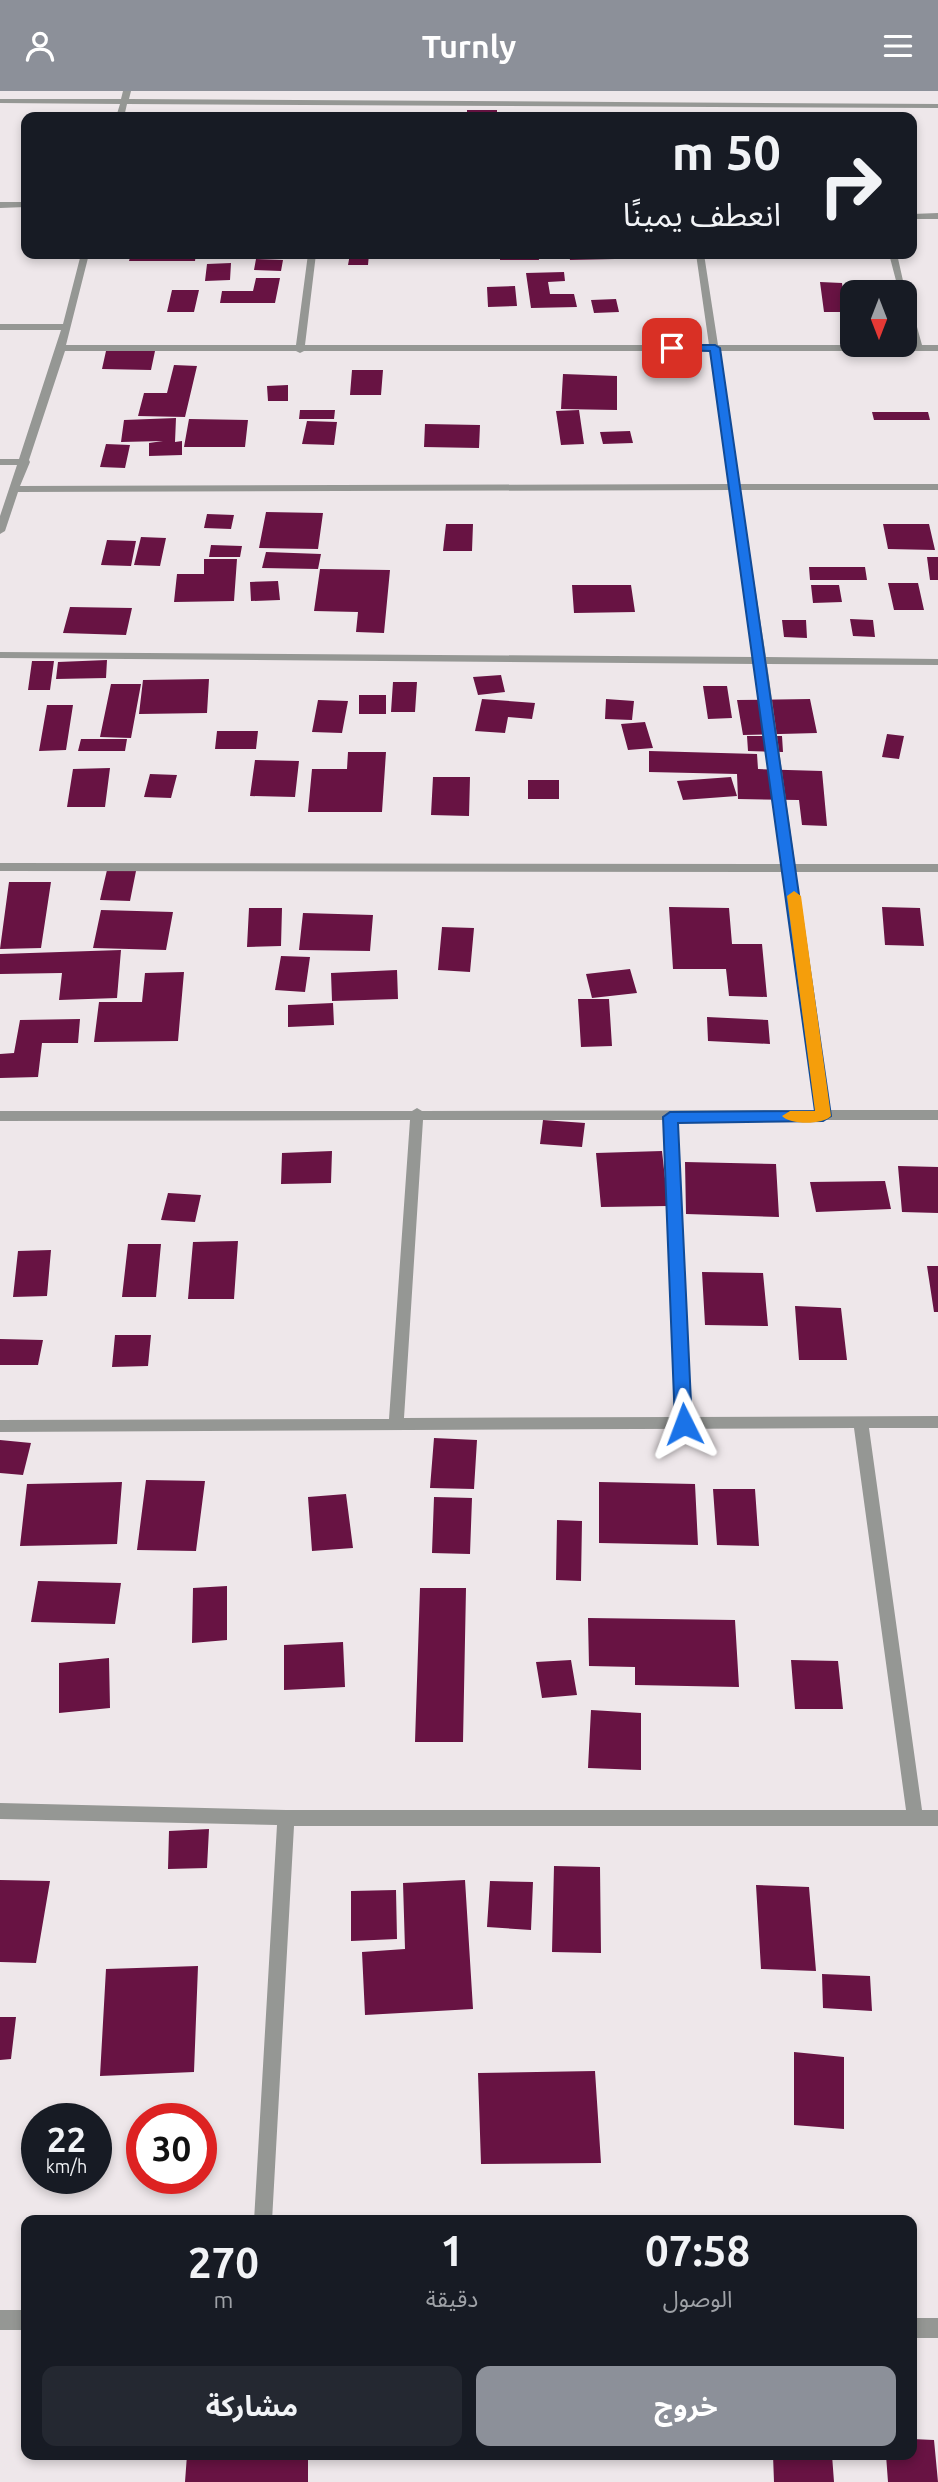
<!DOCTYPE html>
<html lang="ar">
<meta charset="utf-8">
<style>
:root{--surface:#171b24;--page:#242831;--text:#f1f3f6;--muted:#9ea1a6;--accent:#8c9099}
body{margin:0;font-family:Ubuntu,"Noto Sans Arabic",sans-serif;background:var(--page);color:var(--text);direction:rtl;height:100vh;display:flex;flex-direction:column;font-size:26px;white-space:nowrap}
*{box-sizing:border-box;margin:0}
p{font-size:23px;color:var(--muted)}
.icon{flex:none;width:38px;height:38px;fill:none;stroke:currentColor;stroke-width:2;stroke-linecap:round;stroke-linejoin:round}
.map{position:relative;flex:1;overflow:hidden;direction:ltr}
.details{position:absolute;left:21px;top:2124px;width:896px;height:245px;display:flex;flex-direction:column;background:var(--surface);border-radius:14px;box-shadow:0 4px 10px #0003;direction:rtl}
.details>*{flex:none}
.guide{position:absolute;left:21px;top:21px;width:896px;height:147px;border-radius:14px;box-shadow:0 4px 10px #0003;direction:rtl;background:#171b24;color:var(--text);overflow:hidden}
.needle{width:46px;rotate:180deg}
.buttons{position:absolute;left:840px;top:189px;display:grid;gap:14px}
.buttons a{display:grid;place-items:center;width:77px;height:77px;border-radius:14px;background:var(--surface);box-shadow:0 4px 10px #0003;font-size:35px}
.speed{position:absolute;left:21px;top:2012px;display:flex;gap:14px;font-size:35px;font-weight:700;text-align:center}
.speed>*{display:grid;place-content:center;width:91px;height:91px;border-radius:50%;background:var(--surface);box-shadow:0 4px 10px #0003;line-height:1}
.speed small{font-size:18px;font-weight:400}
.speed .limit{border:10px solid #d22;background:#fff;color:#111}
.pin{position:absolute;display:grid;place-items:center;width:60px;height:60px;color:#fff;margin:-30px;border-radius:14px;box-shadow:0 4px 10px #0006}
.me{position:absolute;width:77px;margin:-38px;rotate:357deg;stroke-linejoin:round;filter:drop-shadow(0 0 5px #0008)}
.turn{display:flex;align-items:center;gap:24px;height:147px;padding:0 21px;font-size:32px}
.turn .icon{width:91px;height:91px;stroke-width:2.5}
.turn b{display:block;font-size:49px;line-height:60px}
.eta{display:flex;justify-content:space-evenly;align-items:center;height:119px;text-align:center}
.eta b{font-size:42px;font-weight:700;line-height:49px}
.button{display:flex;gap:14px;margin-top:auto;padding:14px 21px}
.button a{flex:1;height:80px;border-radius:14px;background:var(--accent);color:#fff;font-size:28px;font-weight:700;line-height:80px;text-align:center}
.button a+a{background:var(--page);color:var(--text)}
header{display:flex;justify-content:space-between;align-items:center;height:91px;padding:0 21px;background:var(--accent);color:#fff;font-size:32px;font-weight:700}
.map>svg:first-child{display:block}
.building{fill:#681343}
.lines{fill:none;stroke-linecap:round;stroke-linejoin:round}
.street{fill:#959794;fill-rule:evenodd}
.route{fill:#1a73e8;stroke:#114b97;stroke-width:2}
.slow{fill:#f59e0b}
</style>
<header><svg class="icon" aria-label="menu" viewBox="0 0 24 24"><path d="M4 6h16M4 12h16M4 18h16"/></svg>Turnly<svg class="icon" aria-label="person" viewBox="0 0 24 24"><circle cx="12" cy="8" r="4"/><path d="M4 21q1-7 8-7t8 7"/></svg></header>
<div class="map">
<svg width="938" height="2391" viewBox="0 0 938 2391">
<rect width="100%" height="100%" fill="#eee7ea"/>
<path class="building" d="M467,19H497V26H467Z
M237,21V26H164L165,22Z
M131,163H196L195,170H129Z
M231,163H281V166L231,167Z
M350,163H369L368,174H348Z
M416,163H439L438,168H416Z
M500,163H538L539,169H500Z
M569,163H614L615,168L570,169Z
M256,168L283,169L281,180L254,179Z
M231,172L230,189L205,190L207,173Z
M564,181L565,190L548,191L550,203H574L577,216L531,217L526,182Z
M256,187H280L275,212H220L222,200H253Z
M820,191L842,192L846,221H824Z
M515,195L517,215L488,216L487,196Z
M172,199H199L194,221H167Z
M616,208L619,221L594,222L591,209Z
M106,260H155L151,279L102,278Z
M174,274L197,275L185,326L138,325L144,302H167Z
M352,279H383L381,304H350Z
M563,283L617,285V319L561,318Z
M288,294V310H268L267,295Z
M300,319H335L334,328H299Z
M579,319L584,353L561,354L556,320Z
M872,321H928L930,329H874Z
M176,327L175,351L182,350V364L149,365V352L163,350L121,351L124,329Z
M189,328L248,329L245,356H184Z
M307,330L337,331L334,354L302,353Z
M425,333L480,334L479,357L424,356Z
M630,340L633,352L603,353L600,341Z
M106,353L130,354L125,377L100,376Z
M266,421L323,422L318,458L259,457Z
M207,423L234,424L231,438L204,437Z
M446,433H473L472,460H443Z
M883,433H929L935,459L888,458Z
M141,446L166,447L160,475L134,474Z
M107,449L136,450L131,475L101,474Z
M211,454L242,455L240,466H209Z
M266,461L321,463L318,478L262,477Z
M927,466H938V489H930Z
M204,468H237L234,510L174,511L177,483H204Z
M809,476H865L867,489H810Z
M320,478L390,479L384,542L356,541L358,521L314,520Z
M278,490L280,509L251,510L250,491Z
M888,492H918L924,519H894Z
M572,494H631L635,521L574,522Z
M811,494H839L842,511L813,512Z
M70,516L132,517L126,544L63,542Z
M850,528L873,529L875,546L853,545Z
M782,529H806L807,547L784,546Z
M107,569L106,587L56,588L58,571Z
M32,570H54L50,599H28Z
M501,584L505,601L478,604L473,586Z
M209,588L207,622L139,623L143,589Z
M393,591H417L415,621H391Z
M111,593H141L131,647L100,646Z
M703,595H727L732,627L708,628Z
M359,604H386V623H359Z
M482,608L535,612L532,628L508,626L505,642L475,640Z
M606,608L634,610L632,629L605,628Z
M810,608L817,642L743,644L737,609Z
M318,609L348,610L342,642L312,641Z
M47,614H73L66,659L39,660Z
M645,631L653,657L628,659L621,633Z
M217,640H258L256,658H215Z
M887,643L904,645L899,668L882,666Z
M747,645H782L783,661L748,660Z
M81,648H127L125,660H78Z
M649,660L757,663L758,678L822,680L827,735L802,734L799,709L738,708L737,683L649,681Z
M348,661H386L382,721H308L312,678H347Z
M255,669L299,670L295,706L250,705Z
M110,677L105,716H67L73,678Z
M150,683L177,684L171,707L144,706Z
M433,686H470L469,725L431,724Z
M731,686L737,705L683,709L677,690Z
M528,689H559V708H528Z
M107,779L136,780L130,810L100,809Z
M9,791H51L41,857L0,858Z
M669,816L729,817L732,853H762L767,906L729,905L726,878H673Z
M882,816L920,817L924,855L885,854Z
M249,817H282L281,855L247,856Z
M101,819L173,821L166,859L93,857Z
M303,822L373,824L370,860L299,859Z
M442,836L474,837L470,881L438,879Z
M121,859L117,907L59,909L62,882L0,883V863Z
M281,865L310,866L305,901L275,899Z
M630,878L637,902L592,907L586,883Z
M397,879L398,908L332,910L331,882Z
M184,881L178,950L94,951L99,911H142L145,882Z
M578,908H609L612,955L581,956Z
M333,912L334,934L288,936V914Z
M707,926L768,929L770,953L708,950Z
M80,928L78,952H42L38,986L0,987V963L14,962L20,929Z
M543,1029L585,1032L582,1056L540,1053Z
M332,1060L331,1092L281,1093L282,1062Z
M662,1060L668,1115L601,1116L596,1062Z
M685,1071L776,1073L779,1126L686,1123Z
M898,1075L938,1076V1122L902,1121Z
M885,1090L891,1118L816,1121L810,1091Z
M168,1102L201,1104L195,1131L161,1129Z
M238,1150L234,1208H188L193,1151Z
M128,1153H161L156,1206H122Z
M51,1159L47,1205L13,1206L18,1160Z
M927,1175H938V1221H934Z
M702,1181L763,1182L768,1235L705,1234Z
M795,1215L841,1217L847,1269H799Z
M115,1244H151L148,1275L112,1276Z
M0,1248L43,1249L38,1274H0Z
M434,1347L477,1349L474,1398L430,1397Z
M0,1349L31,1352L23,1384L0,1382Z
M146,1389L205,1390L196,1460L137,1459Z
M122,1391L117,1453L20,1455L27,1393Z
M599,1391L695,1393L698,1454L599,1452Z
M713,1398H755L759,1455L717,1454Z
M346,1403L353,1457L312,1460L308,1406Z
M434,1406L472,1407L470,1463L432,1462Z
M557,1429L582,1430L581,1490L556,1489Z
M38,1490L121,1492L115,1533L31,1531Z
M227,1495V1549L192,1552L193,1497Z
M420,1497H466L463,1651H415Z
M588,1527L735,1529L739,1596L635,1594V1576L589,1575Z
M343,1551L345,1596L284,1599V1554Z
M109,1567L110,1617L59,1622V1572Z
M571,1569L577,1604L542,1607L536,1571Z
M791,1569L838,1570L843,1618H795Z
M591,1619L641,1622V1679L588,1677Z
M209,1738L207,1777L168,1778L169,1740Z
M554,1775L600,1776L601,1862L552,1861Z
M0,1789L50,1790L36,1872L0,1871Z
M465,1789L473,1918L365,1924L362,1861L405,1858L403,1792Z
M490,1790L533,1791L531,1839L487,1836Z
M756,1794L809,1796L816,1880L761,1878Z
M396,1799L397,1848L351,1850V1800Z
M198,1875L194,1981L100,1985L106,1878Z
M822,1883L870,1885L872,1920L823,1917Z
M0,1926H16L11,1968L0,1969Z
M794,1961L844,1966V2038L794,2034Z
M595,1980L601,2072L481,2073L478,1982Z
M912,2348L934,2349L938,2391H888L886,2364H912Z
M187,2364H308V2391H185Z
M773,2364H832L834,2391H774Z"/>
<g class="lines">
<path class="street" d="M123,0H131L129,8L938,13V17L127,13L124,26H116L120,13L0,12V8H121Z
M0,111H26V116L0,117Z
M938,122V128H912V123Z
M81,163H89L66,254H296L308,163H316L305,254H709L696,163H704L718,254H913L905,223V204L909,207L922,254H938V260H719L740,393H938V399H740L766,566L938,568V574L767,573L795,773H938V781H796L829,1019H938V1029H677L691,1326L938,1325V1337H869L922,1719H938V1735H294L272,2130H254L277,1734L0,1728V1712L286,1719H906L854,1337L0,1341V1329L389,1328L410,1029L0,1030V1020H412L417,1017L422,1020L816,1019L784,781L0,780V772L783,773L756,573L0,567V561L755,566L731,399L18,401L5,440L0,443V425L17,374H0V368H19L61,239H0V233H63ZM65,260H296L300,262L304,260H710L730,393L20,395L30,371L29,369ZM423,1029H664L676,1326L404,1327Z
M889,163H897L906,203L899,201Z
M0,2219H26V2239H0Z
M912,2227H938V2247H912Z"/>
</g>
<path class="route" d="M672,254H715L720,257L831,1025L823,1030L678,1032L692,1333L684,1340L675,1333L663,1026L670,1021L815,1020L710,260L668,259V255Z"/>
<path class="slow" d="M794,800L801,805L831,1025C823,1034 790,1034 782,1025L790,1020H815L787,805Z"/>
</svg>
<div class="buttons">
<a><svg class="needle" viewBox="-14 -14 28 28"><path d="M0-13l5 13h-10z" fill="#e53935"/><path d="M0 13l5-13h-10z" fill="#9ea1a6"/></svg></a>
</div>
<div class="speed"><div>22<small>km/h</small></div><div class="limit">30</div></div>
<div class="pin" style="left:672px;top:257px;background:#d93025"><svg class="icon" aria-label="arrive" viewBox="0 0 24 24"><path d="M6 21V4h12l-3 4 3 4H6"/></svg></div>
<svg class="me" style="left:684px;top:1333px" viewBox="-20 -20 40 40"><path d="M0-17L14 15 0 8-14 15z" fill="#1a73e8" stroke="#fff" stroke-width="4"/></svg>
<div class="guide">
<div class="turn"><svg class="icon" aria-label="right" viewBox="0 0 24 24"><path d="M7 20v-9h11M14 6l5 5-5 5"/></svg><div><b>50 m</b>انعطف يمينًا</div></div>
</div>
<section class="details">
<div class="eta">
<div><b>07:58</b><p>الوصول</p></div>
<div><b>1</b><p>دقيقة</p></div>
<div><b>270</b><p>m</p></div>
</div>
<div class="button"><a>خروج</a><a>مشاركة</a></div>
</section>
</div>
